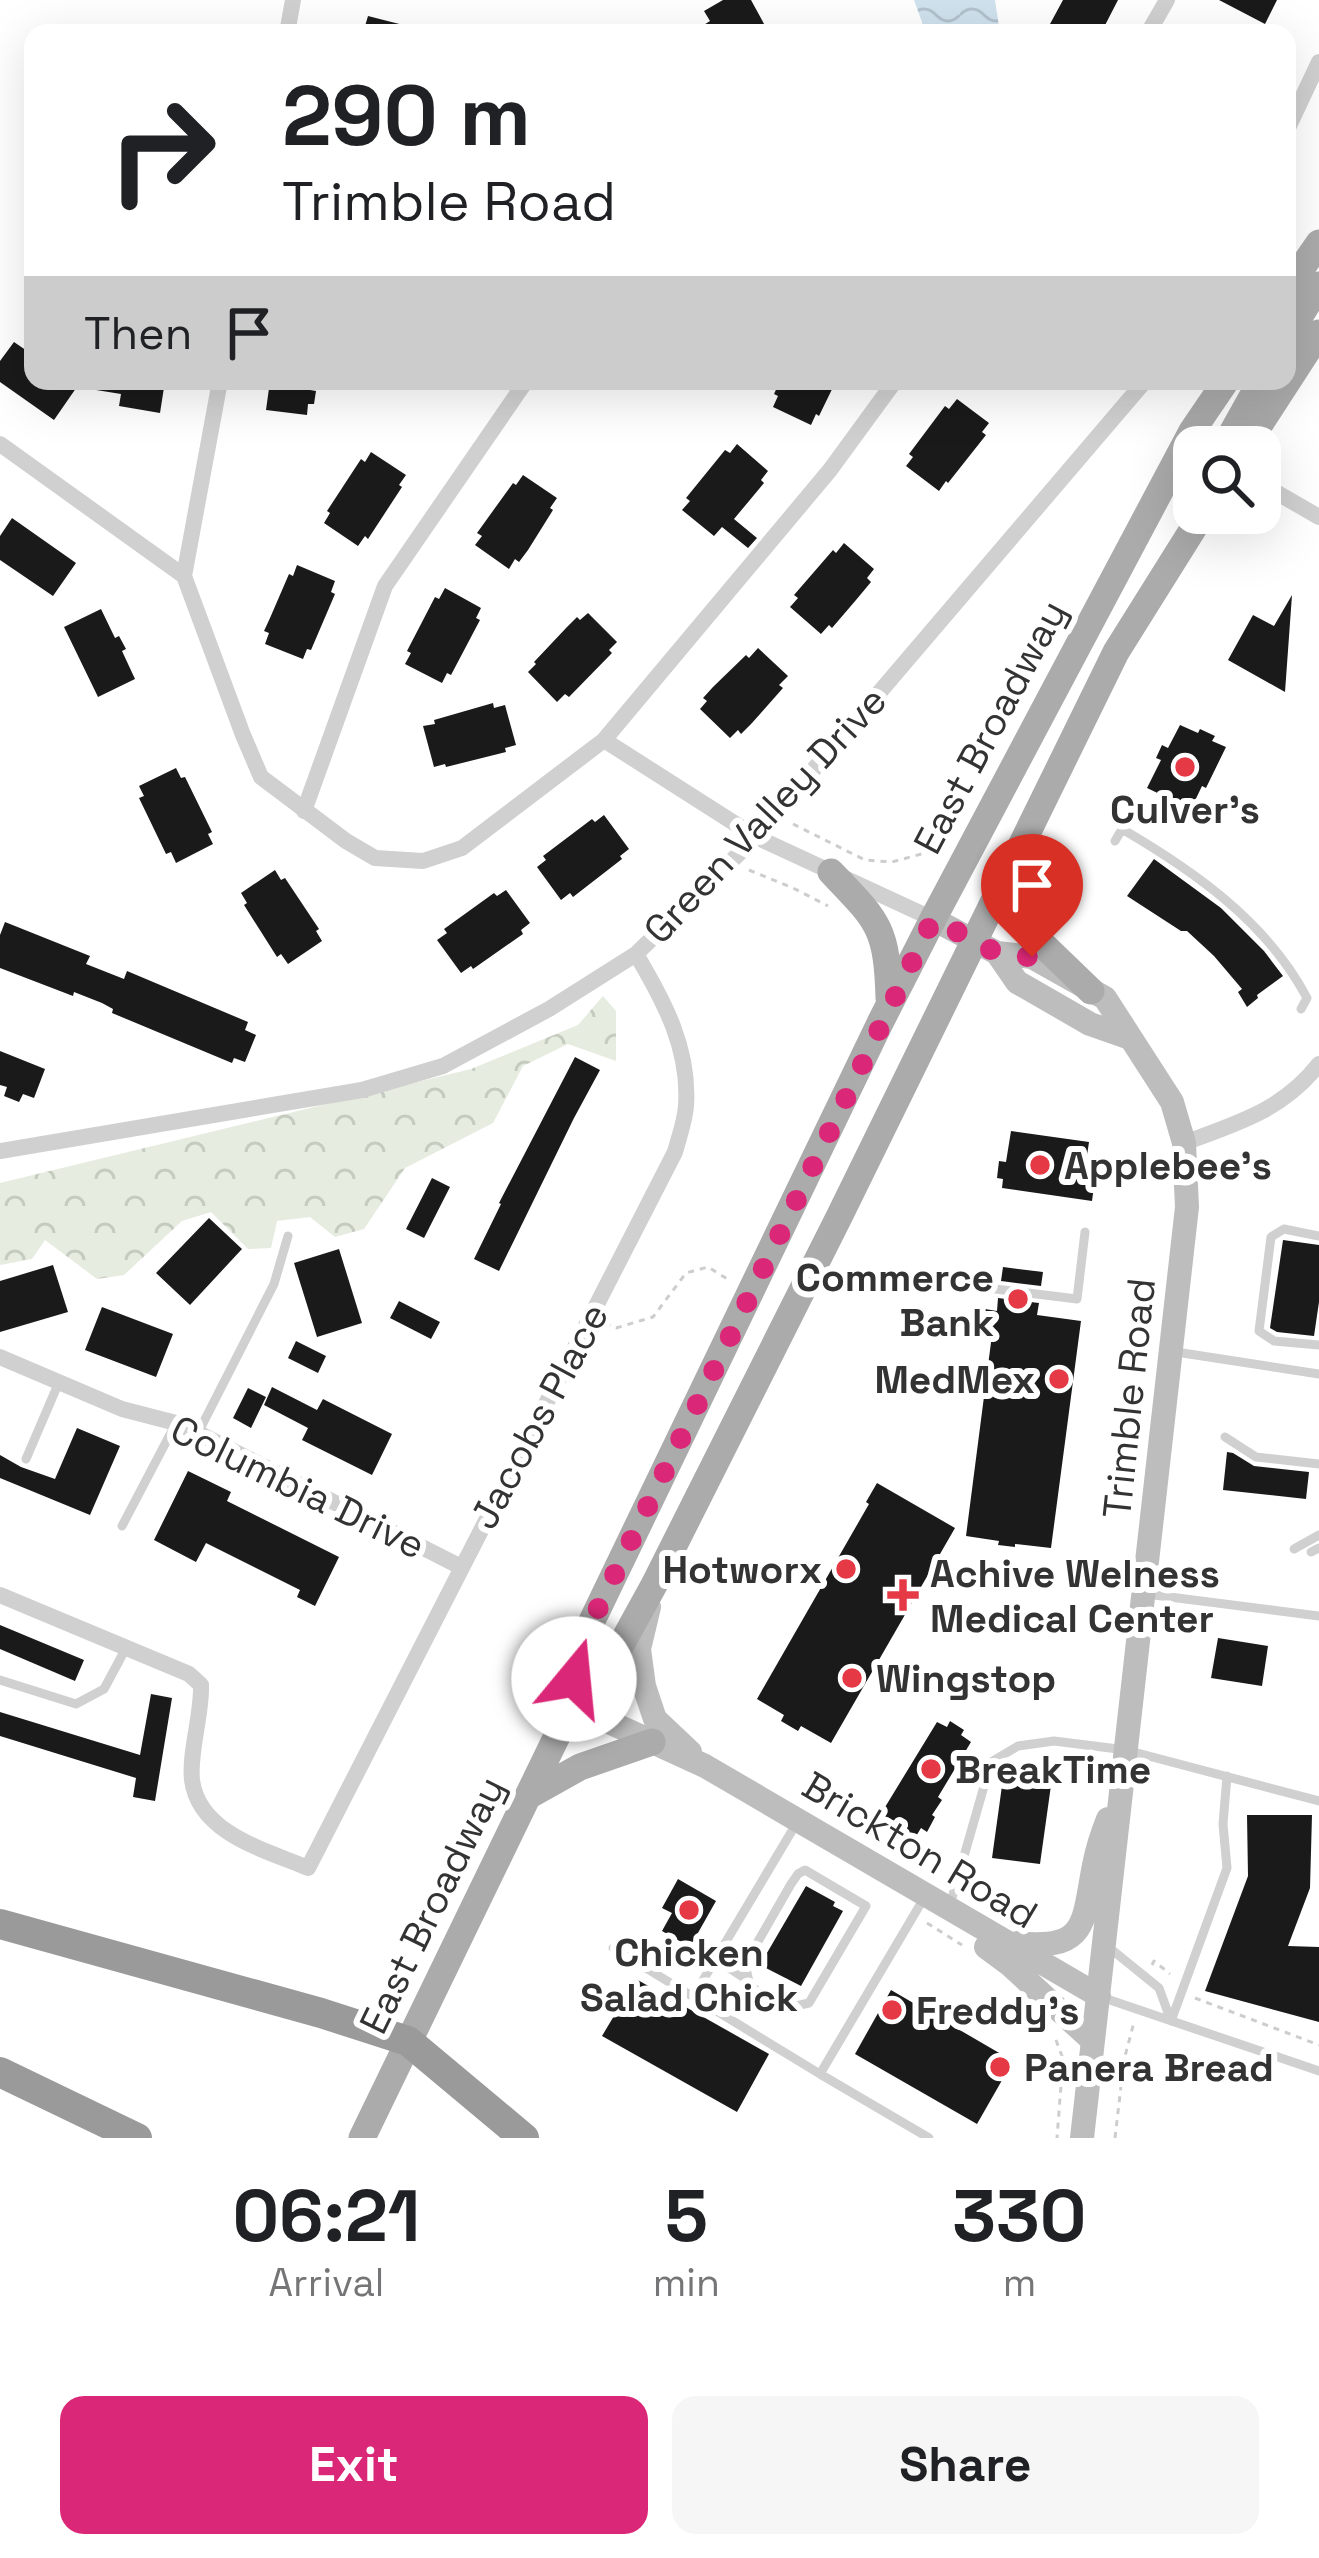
<!DOCTYPE html>
<style>
:root{--surface:#fff;--page:#f6f6f6;--text:#202124;--muted:#757577;--accent:#db2777}
body{margin:0;font-family:"Space Grotesk",sans-serif;background:var(--page);color:var(--text);height:100vh;display:flex;flex-direction:column;font-size:45px;white-space:nowrap}
*{box-sizing:border-box;margin:0}
p{font-size:39px;color:var(--muted)}
.icon{flex:none;width:66px;height:66px;fill:none;stroke:currentColor;stroke-width:2;stroke-linecap:round;stroke-linejoin:round}
.map{position:relative;height:2138px;overflow:hidden}
.drawer{display:flex;flex-direction:column;background:var(--surface);flex:1}
.drawer>*{flex:none}
.hud{position:absolute;left:24px;top:24px;width:1272px;height:366px;border-radius:24px;box-shadow:0 12px 48px #0002;background:#fff;color:var(--text);overflow:hidden}
.controls{position:absolute;left:1173px;top:426px;display:grid;gap:24px}
.controls a{display:grid;place-items:center;width:108px;height:108px;border-radius:24px;background:var(--surface);box-shadow:0 12px 48px #0002;font-size:60px}
.pin{position:absolute;display:grid;place-items:center;width:102px;height:102px;color:#fff;margin:-123px -51px;border-radius:50% 50% 50% 0;rotate:-45deg;box-shadow:0 0 12px #0007}
.pin .icon{rotate:45deg}
.me{position:absolute;width:132px;margin:-66px;rotate:17deg;stroke-linejoin:round;filter:drop-shadow(0 0 9px #0008)}
.turn{display:flex;align-items:center;gap:42px;height:252px;padding:0 60px;font-size:54px}
.turn .icon{width:156px;height:156px;stroke-width:2.5}
.turn b{display:block;font-size:84px;line-height:102px}
.then{display:flex;align-items:center;height:114px;padding:0 60px;background:#0003;gap:24px;font-size:45px}
.eta{display:flex;justify-content:space-evenly;align-items:center;height:204px;text-align:center}
.eta b{font-size:72px;font-weight:600;line-height:84px}
.action{display:flex;gap:24px;margin-top:auto;padding:24px 60px}
.action a{flex:1;height:138px;border-radius:24px;background:var(--accent);color:#fff;font-size:48px;font-weight:600;line-height:138px;text-align:center}
.action a+a{background:var(--page);color:var(--text)}
.map>svg:first-child{display:block}
.forest{fill:url(#forest-crowns)}
.water{fill:url(#water-waves)}
.building{fill:#1a1a1a}
.lines{fill:none;stroke-linecap:round;stroke-linejoin:round}
.path{stroke:#cdcdcd;stroke-width:3;stroke-dasharray:6 6;stroke-linecap:butt}
.lane{stroke:#d0d0d0;stroke-width:9}
.street{stroke:#d0d0d0;stroke-width:16}
.secondary{stroke:#bdbdbd;stroke-width:24}
.primary{stroke:#ababab;stroke-width:27}
.highway{stroke:#9a9a9a;stroke-width:30}
.route{stroke:#db2777;stroke-width:21;stroke-dasharray:0 37.8}
.poi-dot{fill:#e63946;stroke:#fff;stroke-width:4.5}
.labels{text-anchor:middle;dominant-baseline:central;stroke-width:12;stroke-linejoin:round;paint-order:stroke}
.street-label{font-size:39px;fill:#333;stroke:#fff}
.poi-label{font-size:39px;font-weight:bold;fill:#333;stroke:#fff;text-anchor:start}
</style>
<div class="map">
<svg width="1319" height="2138" viewBox="0 0 1319 2138">
<defs>
<pattern id="forest-crowns" width="20" height="18" patternUnits="userSpaceOnUse" patternTransform="scale(3)"><rect width="20" height="18" fill="#e6ecdf"/><path d="M2 6a3 3 0 1 1 6 0M12 15a3 3 0 1 1 6 0" fill="none" stroke="#c6cbc0"/></pattern>
<pattern id="water-waves" width="16" height="10" patternUnits="userSpaceOnUse" patternTransform="scale(3)"><rect width="16" height="10" fill="#cfe2ee"/><path d="M0 5q4-4 8 0t8 0" fill="none" stroke="#b2c2cd"/></pattern>
</defs>
<rect width="100%" height="100%" fill="#fff"/>
<path class="forest" d="M603,996L616,1011V1061L568,1044L523,1066L493,1123L405,1168L364,1229L335,1237L310,1217L277,1221L271,1248L248,1249L211,1212L182,1221L124,1275L97,1279L45,1240L32,1259L0,1265V1183L471,1069L578,1025Z"/>
<path class="water" d="M914,0H995L1000,33H922V22Z"/>
<path class="building" d="M723,0H751L769,33H691L710,21L704,11Z
M1063,0H1118L1101,33H1050L1054,26L1050,24Z
M1219,0H1277L1265,24Z
M368,16L415,28L414,33H363Z
M14,342L33,355V381H81L54,420L0,382V361Z
M91,381H165L160,413L119,406L121,394L90,389Z
M270,381H312L310,390L316,391L314,404H308L307,415L266,410Z
M780,381H836L819,416L816,414L811,425L773,407L778,396L774,394Z
M957,399L989,423L982,432L986,435L948,483L946,481L939,491L906,466L913,457L909,454L945,406L949,409Z
M737,444L768,471L761,480L764,483L734,519L757,538L748,548L722,527L714,536L682,510L690,501L686,498L725,450L730,453Z
M371,452L406,475L399,485L402,487L368,539L365,536L358,546L324,523L330,513L327,511L361,459L365,462Z
M523,475L557,498L550,508L553,510L528,550L519,562L515,559L509,569L475,545L482,536L477,533L513,483L516,485Z
M12,518L76,563L53,596L0,560V536Z
M844,543L874,569L867,578L871,582L856,600L832,628L829,625L821,634L790,607L798,598L794,595L833,550L836,553Z
M297,565L335,581L331,592L335,594L311,650L307,649L303,659L265,644L269,633L264,631L270,618L289,574L293,576Z
M445,588L481,608L476,618L480,620L451,675L447,673L442,683L405,664L411,653L407,651L435,597L439,599Z
M1292,595L1285,692L1228,660L1253,615L1274,626Z
M101,609L115,638L119,636L126,649L122,651L135,679L98,697L64,627Z
M588,613L617,642L609,650L612,653L569,697L565,694L557,702L528,672L536,664L534,662L567,627L577,617L580,620Z
M758,648L788,676L779,685L783,688L752,723L741,734L738,730L730,738L700,709L707,701L703,698L713,687L746,655L749,658Z
M493,703L494,708L505,705L516,745L505,748L506,752L446,767L445,764L434,767L423,726L435,724L434,720Z
M1180,725L1198,733L1200,729L1215,736L1212,741L1226,747L1206,788L1202,786L1191,809L1147,788L1161,760L1156,758L1162,745L1168,748Z
M176,768L181,778L185,777L212,832L208,834L213,844L176,863L171,852L166,854L139,798L144,796L139,786Z
M604,815L629,849L620,856L622,859L573,897L570,893L561,900L537,867L546,860L543,856L592,819L595,822Z
M1154,859L1221,908L1264,951L1283,976L1257,995L1258,998L1247,1007L1238,992L1242,989L1214,956L1187,931H1181L1127,896Z
M275,870L281,880L285,878L319,929L316,931L322,941L288,964L281,954L277,957L244,905L247,903L241,893Z
M506,890L530,923L521,930L523,934L473,969L471,966L461,973L437,940L447,933L444,929L494,893L497,896Z
M5,922L90,956L86,964L124,979L127,971L248,1022L245,1030L256,1035L245,1062L234,1058L232,1063L112,1013L113,1009L102,1003L74,992L73,996L0,968V935Z
M0,1051L45,1069L34,1098L23,1094L19,1102L4,1096L7,1087L0,1085Z
M575,1057L600,1070L574,1118L499,1271L474,1259L501,1204L499,1203Z
M1011,1131L1089,1142L1085,1169L1096,1171L1092,1201L1002,1188L1003,1179L997,1178L999,1161L1006,1162Z
M432,1178L450,1187L424,1238L406,1229Z
M209,1218L242,1249L190,1305L156,1273Z
M1283,1240L1319,1245V1302L1314,1336L1277,1332L1270,1328Z
M339,1249L362,1323L317,1337L294,1263Z
M53,1265L68,1312L0,1332V1281Z
M1003,1267L1043,1272L1041,1286L1001,1281Z
M998,1298L1039,1303L1037,1315L1081,1321L1051,1548L1015,1544V1547L998,1545L999,1541L966,1536L993,1327L983,1326L976,1316L985,1309L997,1311Z
M399,1301L440,1322L431,1339L390,1318Z
M102,1307L173,1334L156,1377L85,1350Z
M296,1341L326,1356L318,1373L288,1358Z
M272,1387L317,1410L323,1399L392,1434L372,1475L302,1440L308,1428L264,1405Z
M248,1388L266,1397L251,1428L233,1418Z
M77,1428L120,1446L90,1515L0,1478V1455L21,1467L55,1479Z
M1227,1452L1233,1453L1254,1466L1309,1472L1306,1499L1223,1490Z
M188,1471L231,1492L227,1501L339,1557L315,1606L297,1597L300,1590L206,1543L196,1562L154,1540Z
M877,1483L955,1528L831,1743L801,1726L798,1731L781,1721L784,1715L757,1699L869,1504L866,1502Z
M0,1625L84,1660L75,1681L0,1649Z
M1218,1638L1268,1646L1262,1686L1211,1678Z
M151,1694L172,1698L155,1801L133,1797L136,1778L0,1736V1712L140,1755Z
M950,1721L964,1730L961,1735L971,1742L938,1797L942,1800L932,1815L935,1817L927,1832L921,1828L915,1838L879,1817L937,1722L947,1727Z
M1005,1764L1053,1771L1040,1864L992,1858Z
M1247,1815H1312L1310,1888L1288,1946L1319,1947V2022L1205,1991L1248,1876Z
M678,1879L716,1901L690,1947L662,1931L672,1913L662,1908Z
M806,1886L835,1902L833,1906L843,1911L801,1986L760,1965Z
M636,1979L769,2054L737,2112L602,2036Z
M891,1990L1013,2061L977,2124L855,2054Z"/>
<g class="lines">
<path class="path" d="M793,824L865,860L892,862L925,853
M749,870L793,888L828,906
M605,1323L616,1328L653,1317L686,1273L708,1267L729,1280
M927,1923L962,1945
M1152,1965L1154,1961L1170,1974
M1195,1998L1319,2045
M1056,2040L1063,2059L1057,2138
M1115,2138L1124,2060L1134,2022"/>
<path class="lane" d="M1115,841L1122,829C1194,871 1267,922 1307,998L1301,1009
M1319,1236L1284,1229L1271,1237L1259,1331L1274,1341L1319,1345
M962,1285L1077,1299L1085,1232
M1176,1352L1319,1374
M198,1433L274,1284L288,1236
M1225,1437L1256,1457L1319,1464
M26,1459L59,1382
M122,1526L176,1423
M1294,1549L1319,1535
M1311,1552L1319,1548
M1146,1594L1319,1616
M0,1680L76,1704L104,1689L126,1648
M805,1870L866,1906L809,2003L787,2008L750,1986L745,1964L791,1884L798,1874Z
M924,1898L820,2074L929,2138
M950,1905L991,1762L1018,1746L1054,1741L1126,1750L1319,1801
M1106,1945L1159,1988L1171,2021
M613,1948L820,2074
M715,1959L749,1981
M693,1997L796,1824
M1104,1998L1319,2071
M1171,2021L1227,1868L1223,1824L1227,1776"/>
<path class="street" d="M287,33L293,0
M1148,33L1167,0
M1287,130L1319,62
M220,381L184,576L243,735L261,777L346,841L375,858L423,861L462,848L604,740L830,470L895,381
M0,444L184,576
M1260,483L1319,517
M604,740L756,837L933,919
M304,811L385,586L526,381
M1184,1143C1237,1123 1282,1111 1319,1064
M0,1151L362,1090L443,1066L549,1009L636,954L756,837L1145,381
M0,1357L122,1409L176,1423L194,1431L461,1567
M0,1595L189,1674L201,1685C202,1715 189,1752 192,1780C199,1834 266,1850 308,1868L675,1152C679,1137 685,1121 686,1106C690,1049 664,1001 636,954"/>
<path class="secondary" d="M933,919L997,953L1032,957L1105,998L1172,1102L1184,1143L1187,1207L1082,2138
M997,953L1017,982L1090,1024L1130,1038
M649,1607L639,1649L644,1686L655,1719L690,1752
M572,1705L705,1766L1099,1996
M1017,1943C1088,1951 1083,1922 1094,1865C1097,1850 1102,1834 1108,1819
M986,1947L1009,1964L1093,2041"/>
<path class="primary" d="M1287,289L1319,243
M1287,337L1319,285
M1224,447L1261,381
M1245,447L1319,333
M1017,856L1025,917L1037,939L1091,991
M831,872C878,921 887,927 889,998
M572,1705L605,1674L654,1585L839,1217L1116,652L1203,513
M530,1795L580,1767L652,1742
M362,2138L572,1705L577,1652L880,1023L933,919L1192,431L1226,381"/>
<path class="highway" d="M0,1924L321,2013L408,2041L524,2138
M0,2072L137,2138"/>
</g>
<g class="lines">
<path class="route" d="M574,1679L577,1652L933,919L997,953L1032,957"/>
</g>
<g class="poi-dot">
<circle cx="1185" cy="767" r="12"/>
<circle cx="1040" cy="1165" r="12"/>
<circle cx="1018" cy="1299" r="12"/>
<circle cx="1059" cy="1379" r="12"/>
<circle cx="846" cy="1569" r="12"/>
<path d="M897 1577h12v12h12v12h-12v12h-12v-12h-12v-12h12z"/>
<circle cx="852" cy="1678" r="12"/>
<circle cx="931" cy="1769" r="12"/>
<circle cx="689" cy="1910" r="12"/>
<circle cx="892" cy="2010" r="12"/>
<circle cx="1000" cy="2067" r="12"/>
</g>
<g class="labels">
<g class="street-label">
<text transform="translate(990 727) rotate(-62)">East Broadway</text>
<text transform="translate(765 815) rotate(-47)">Green Valley Drive</text>
<text transform="translate(1129 1398) rotate(-84)">Trimble Road</text>
<text transform="translate(539 1416) rotate(-62)">Jacobs Place</text>
<text transform="translate(298 1487) rotate(26)">Columbia Drive</text>
<text transform="translate(920 1850) rotate(31)">Brickton Road</text>
<text transform="translate(432 1905) rotate(-64)">East Broadway</text>
</g>
<g class="poi-label">
<text x="1185" y="809" text-anchor="middle">Culver's</text>
<text x="1064" y="1165">Applebee's</text>
<text x="994" y="1277" text-anchor="end">Commerce<tspan x="994" dy="45">Bank</tspan></text>
<text x="1035" y="1379" text-anchor="end">MedMex</text>
<text x="822" y="1569" text-anchor="end">Hotworx</text>
<text x="930" y="1573">Achive Welness<tspan x="930" dy="45">Medical Center</tspan></text>
<text x="876" y="1678">Wingstop</text>
<text x="955" y="1769">BreakTime</text>
<text x="689" y="1952" text-anchor="middle">Chicken<tspan x="689" dy="45">Salad Chick</tspan></text>
<text x="916" y="2010">Freddy's</text>
<text x="1024" y="2067">Panera Bread</text>
</g>
</g>
</svg>
<div class="controls">
<a><svg class="icon" aria-label="search" viewBox="0 0 24 24"><circle cx="10" cy="10" r="6"/><path d="M15 15l6 6"/></svg></a>
</div>
<div class="pin" style="left:1032px;top:957px;background:#d93025"><svg class="icon" aria-label="arrive" viewBox="0 0 24 24"><path d="M6 21V4h12l-3 4 3 4H6"/></svg></div>
<svg class="me" style="left:574px;top:1679px" viewBox="-20 -20 40 40"><circle r="19" fill="#fff"/><path d="M0-13L10 11 0 6-10 11z" fill="#db2777"/></svg>
<div class="hud">
<div class="turn"><svg class="icon" aria-label="right" viewBox="0 0 24 24"><path d="M7 20v-9h11M14 6l5 5-5 5"/></svg><div><b>290 m</b>Trimble Road</div></div>
<div class="then">Then<svg class="icon" aria-label="arrive" viewBox="0 0 24 24"><path d="M6 21V4h12l-3 4 3 4H6"/></svg></div>
</div>
</div>
<section class="drawer">
<div class="eta">
<div><b>06:21</b><p>Arrival</p></div>
<div><b>5</b><p>min</p></div>
<div><b>330</b><p>m</p></div>
</div>
<div class="action"><a>Exit</a><a>Share</a></div>
</section>
